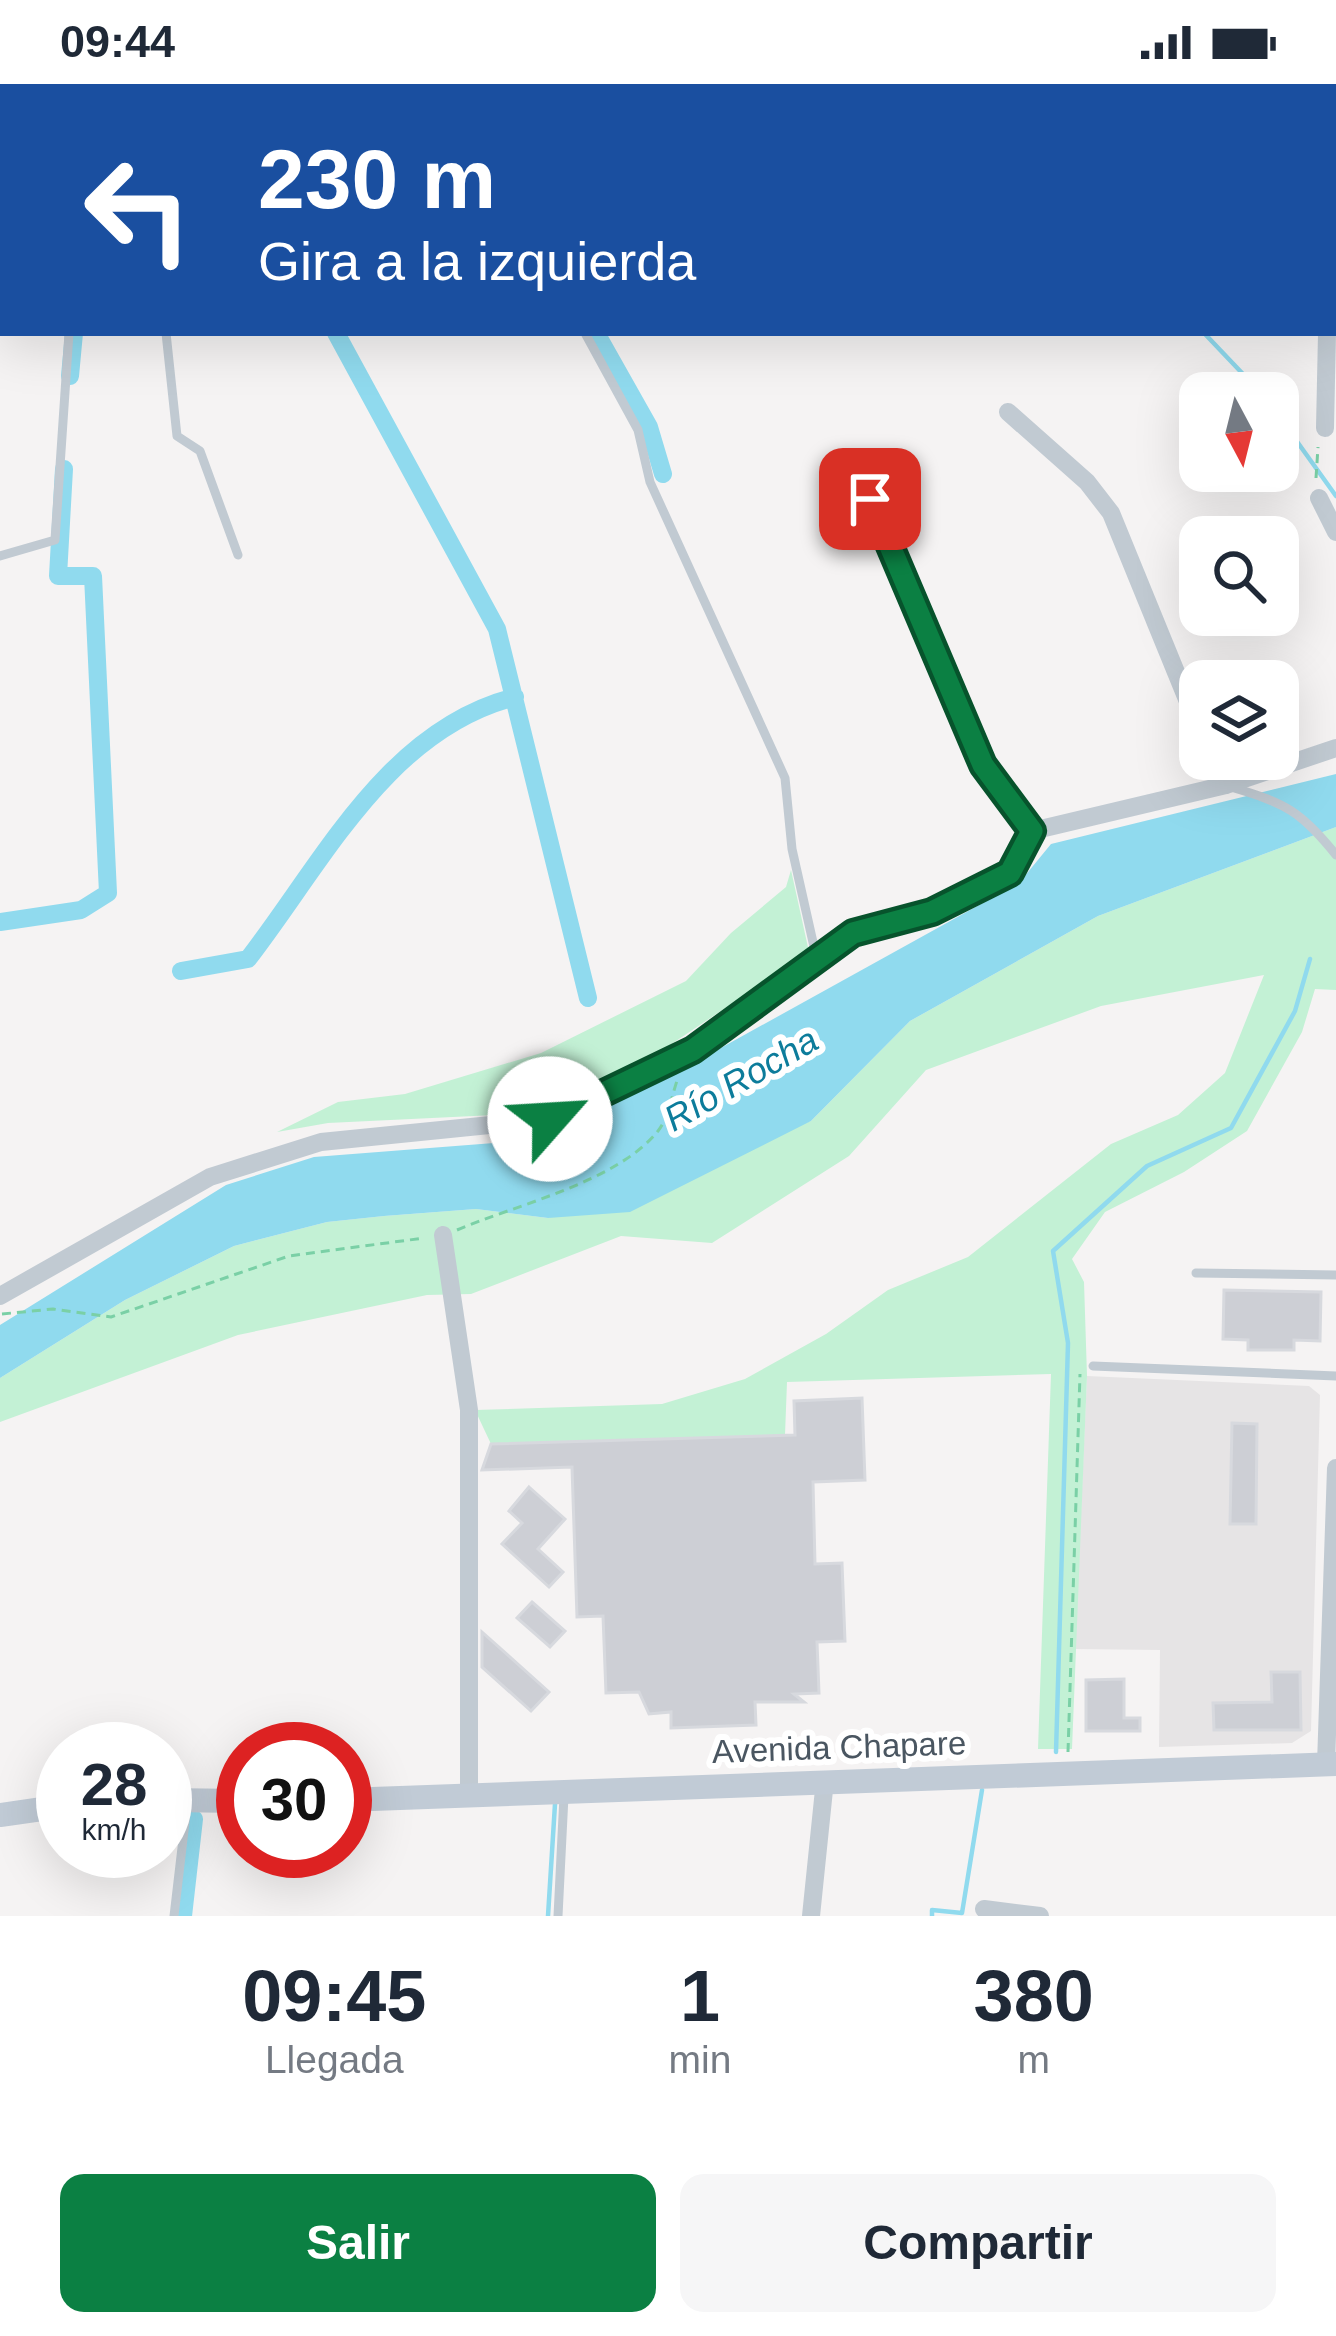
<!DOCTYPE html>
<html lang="es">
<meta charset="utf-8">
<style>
:root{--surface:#fff;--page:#f6f6f7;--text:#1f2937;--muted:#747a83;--accent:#0b8043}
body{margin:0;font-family:Helvetica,sans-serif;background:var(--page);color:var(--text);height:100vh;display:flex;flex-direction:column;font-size:45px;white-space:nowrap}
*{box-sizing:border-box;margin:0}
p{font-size:39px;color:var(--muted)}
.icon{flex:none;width:66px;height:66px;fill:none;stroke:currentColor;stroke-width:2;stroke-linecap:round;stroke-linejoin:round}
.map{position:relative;height:1832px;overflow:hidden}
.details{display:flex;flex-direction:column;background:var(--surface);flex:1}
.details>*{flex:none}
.guide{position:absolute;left:0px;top:0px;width:1338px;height:252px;box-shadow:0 12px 48px #0002;background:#1a4fa0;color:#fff;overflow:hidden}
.needle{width:78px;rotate:173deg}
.controls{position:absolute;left:1179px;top:288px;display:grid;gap:24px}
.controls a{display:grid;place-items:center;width:120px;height:120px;border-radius:24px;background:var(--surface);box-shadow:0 12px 48px #0002;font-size:60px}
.speed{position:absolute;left:36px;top:1638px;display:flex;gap:24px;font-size:60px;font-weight:700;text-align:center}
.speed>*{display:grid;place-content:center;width:156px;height:156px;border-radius:50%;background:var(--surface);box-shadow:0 12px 48px #0002;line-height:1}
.speed small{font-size:30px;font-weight:400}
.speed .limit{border:18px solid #d22;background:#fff;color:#111}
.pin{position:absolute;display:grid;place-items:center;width:102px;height:102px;color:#fff;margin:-51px;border-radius:24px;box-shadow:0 6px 18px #0006}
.me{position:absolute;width:132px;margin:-66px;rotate:64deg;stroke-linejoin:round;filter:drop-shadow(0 0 9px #0008)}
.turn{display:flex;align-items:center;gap:42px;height:252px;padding:0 60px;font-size:54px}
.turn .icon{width:156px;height:156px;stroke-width:2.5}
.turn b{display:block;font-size:84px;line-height:102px}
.eta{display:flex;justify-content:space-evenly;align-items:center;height:204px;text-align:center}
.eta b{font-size:72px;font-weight:600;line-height:84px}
.primary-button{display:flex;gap:24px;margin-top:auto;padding:24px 60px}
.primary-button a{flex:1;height:138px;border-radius:24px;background:var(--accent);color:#fff;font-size:48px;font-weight:600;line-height:138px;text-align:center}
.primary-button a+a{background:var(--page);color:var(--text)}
.status{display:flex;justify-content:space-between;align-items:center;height:84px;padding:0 60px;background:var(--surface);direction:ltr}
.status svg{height:33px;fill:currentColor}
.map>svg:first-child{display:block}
.education{fill:#e6e4e5}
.green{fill:#c3f1d5}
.water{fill:#90daee}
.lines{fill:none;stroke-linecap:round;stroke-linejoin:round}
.stream{stroke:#90daee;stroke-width:4.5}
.canal{stroke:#90daee;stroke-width:18}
.building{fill:#cdcfd5;stroke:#d7d9de;stroke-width:3}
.path{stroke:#7ad0a6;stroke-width:3;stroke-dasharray:9 6;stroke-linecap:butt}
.lane{stroke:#c1cad2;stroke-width:9}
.street{stroke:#c1cad2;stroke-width:18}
.secondary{stroke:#c1cbd6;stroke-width:24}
.route-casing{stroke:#07532c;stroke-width:30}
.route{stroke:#0b8043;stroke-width:21}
.labels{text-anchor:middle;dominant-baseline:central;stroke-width:12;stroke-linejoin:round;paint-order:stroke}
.street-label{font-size:33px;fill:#4a5661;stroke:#fff}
.water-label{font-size:36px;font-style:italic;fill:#0c7c9b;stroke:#fff}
</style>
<div class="status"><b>09:44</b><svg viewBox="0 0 49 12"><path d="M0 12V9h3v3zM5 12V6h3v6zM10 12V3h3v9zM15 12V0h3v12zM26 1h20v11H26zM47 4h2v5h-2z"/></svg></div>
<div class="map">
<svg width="1336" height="1832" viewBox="0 0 1336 1832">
<rect width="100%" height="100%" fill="#f5f3f3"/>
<path class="education" d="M1087,1292L1309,1302L1320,1311L1311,1647L1292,1659L1159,1663L1160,1566L1075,1565Z"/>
<path class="green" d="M1336,743V906L1315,905L1302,948L1247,1047L1184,1088L1105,1128L1072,1175L1084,1198L1087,1292L1072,1665H1038L1051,1290L787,1298L785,1351L491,1360L475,1326L662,1320L745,1295L826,1250L888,1206L968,1173L1111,1060L1178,1031L1225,989L1264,891L1101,922L926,986L849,1072L712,1159L621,1152L471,1210L427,1211L238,1251L0,1338V1294L125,1216L234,1162L327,1138L384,1132L476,1125L548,1134L811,1037L910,937L1098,832Z
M791,786L809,868L661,967L534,1029L328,1039L277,1048L338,1018L405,1010L541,969L686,897L731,849L786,803Z"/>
<path class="water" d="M1336,690V743L1098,832L910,937L811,1037L630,1128L548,1134L476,1125L384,1132L327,1138L234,1162L125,1216L0,1294V1241L226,1101L314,1073L519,1057L565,1043L710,970L1019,799L1051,760Z"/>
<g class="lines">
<path class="stream" d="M963,0L966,3
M1204,249L1261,309
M1278,331L1336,412
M1056,1668L1068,1259L1053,1167L1147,1082L1231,1044L1295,927L1310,875
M548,1832L555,1720
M932,1832V1826L962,1829L982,1706"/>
<path class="canal" d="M461,0L462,3
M93,3L94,0
M321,3L322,0
M336,249L497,545L588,914
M596,249L649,343L663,390
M70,292L74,249
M0,838L81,826L108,809L93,492H58L64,385
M181,887L248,875C323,778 388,645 515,613
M183,1832L194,1735"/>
</g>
<path class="building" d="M1224,1206L1321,1208L1320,1257L1294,1256V1266H1248V1256L1223,1255Z
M862,1314L865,1396L813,1398L815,1480L842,1479L845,1557L817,1558L819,1609L794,1610L804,1618H755L756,1641L671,1644V1628L649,1630L639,1608L606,1609L603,1532L577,1533L572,1383L482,1386L491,1360L795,1351L794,1317Z
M1232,1339L1257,1340L1256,1440H1230Z
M529,1403L565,1435L538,1465L563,1488L549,1503L502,1460L522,1439L509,1427Z
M532,1518L565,1547L550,1563L517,1534Z
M482,1548L549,1608L531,1627L482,1583Z
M1271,1588H1300L1301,1646H1214L1213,1619L1272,1618Z
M1124,1595V1634H1140V1647H1086V1596Z"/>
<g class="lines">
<path class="path" d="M1316,394L1318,363
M457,1146C518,1120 617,1098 658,1047C669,1033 672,1010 678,994
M2,1230L53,1225L111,1233L289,1172L424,1154
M1068,1668L1080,1290"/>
<path class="lane" d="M141,0V3
M449,0L450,3
M85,3V0
M166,249L177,352L200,367L238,471
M585,249L638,346L650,398L785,694L792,765L817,876
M0,472L55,456L69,249
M1231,703C1285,719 1301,727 1336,771
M1196,1189L1336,1191
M1093,1282L1336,1292
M174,1832L187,1721
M558,1832L564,1712"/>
<path class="street" d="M1315,0V3
M1008,328L1087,398L1111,429L1200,647
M1325,344L1327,249
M1319,414L1336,448
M870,415L983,681L1032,747
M1214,675L1226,701
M443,1151L469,1326V1709
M0,1212L210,1093L321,1058L550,1035L693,966L853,849L932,828L1010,789L1032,747L1226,701L1336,664
M1326,1680L1336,1384
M984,1825L1040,1832
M811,1832L825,1696"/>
<path class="secondary" d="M165,1716L243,1717
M345,1716L1336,1680
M0,1731L63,1722"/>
</g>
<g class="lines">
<g class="route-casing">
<path id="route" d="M550,1035L693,966L853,849L932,828L1010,789L1032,747L983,681L870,415"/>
</g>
<use href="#route" class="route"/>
</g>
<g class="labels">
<g class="street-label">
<text transform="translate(839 1663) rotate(-2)">Avenida Chapare</text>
</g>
<g class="water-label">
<text transform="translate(741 995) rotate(-30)">Río Rocha</text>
</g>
</g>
</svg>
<div class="controls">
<a><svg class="needle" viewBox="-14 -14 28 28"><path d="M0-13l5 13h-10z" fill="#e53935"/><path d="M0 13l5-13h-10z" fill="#747a83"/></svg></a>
<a><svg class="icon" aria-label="search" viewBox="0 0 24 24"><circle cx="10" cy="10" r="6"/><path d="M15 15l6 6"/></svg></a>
<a><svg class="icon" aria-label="layers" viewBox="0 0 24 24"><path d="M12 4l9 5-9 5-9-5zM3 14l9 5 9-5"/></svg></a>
</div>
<div class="speed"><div>28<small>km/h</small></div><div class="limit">30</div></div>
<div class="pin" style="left:870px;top:415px;background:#d93025"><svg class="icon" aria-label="arrive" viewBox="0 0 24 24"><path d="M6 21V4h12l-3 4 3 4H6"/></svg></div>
<svg class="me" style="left:550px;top:1035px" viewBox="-20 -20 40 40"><circle r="19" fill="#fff"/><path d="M0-13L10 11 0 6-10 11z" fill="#0b8043"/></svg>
<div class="guide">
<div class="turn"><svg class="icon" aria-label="left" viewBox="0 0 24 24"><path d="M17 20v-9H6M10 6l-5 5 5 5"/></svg><div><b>230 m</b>Gira a la izquierda</div></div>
</div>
</div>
<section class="details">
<div class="eta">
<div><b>09:45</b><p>Llegada</p></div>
<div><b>1</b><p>min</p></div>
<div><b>380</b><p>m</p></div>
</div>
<div class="primary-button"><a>Salir</a><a>Compartir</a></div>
</section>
